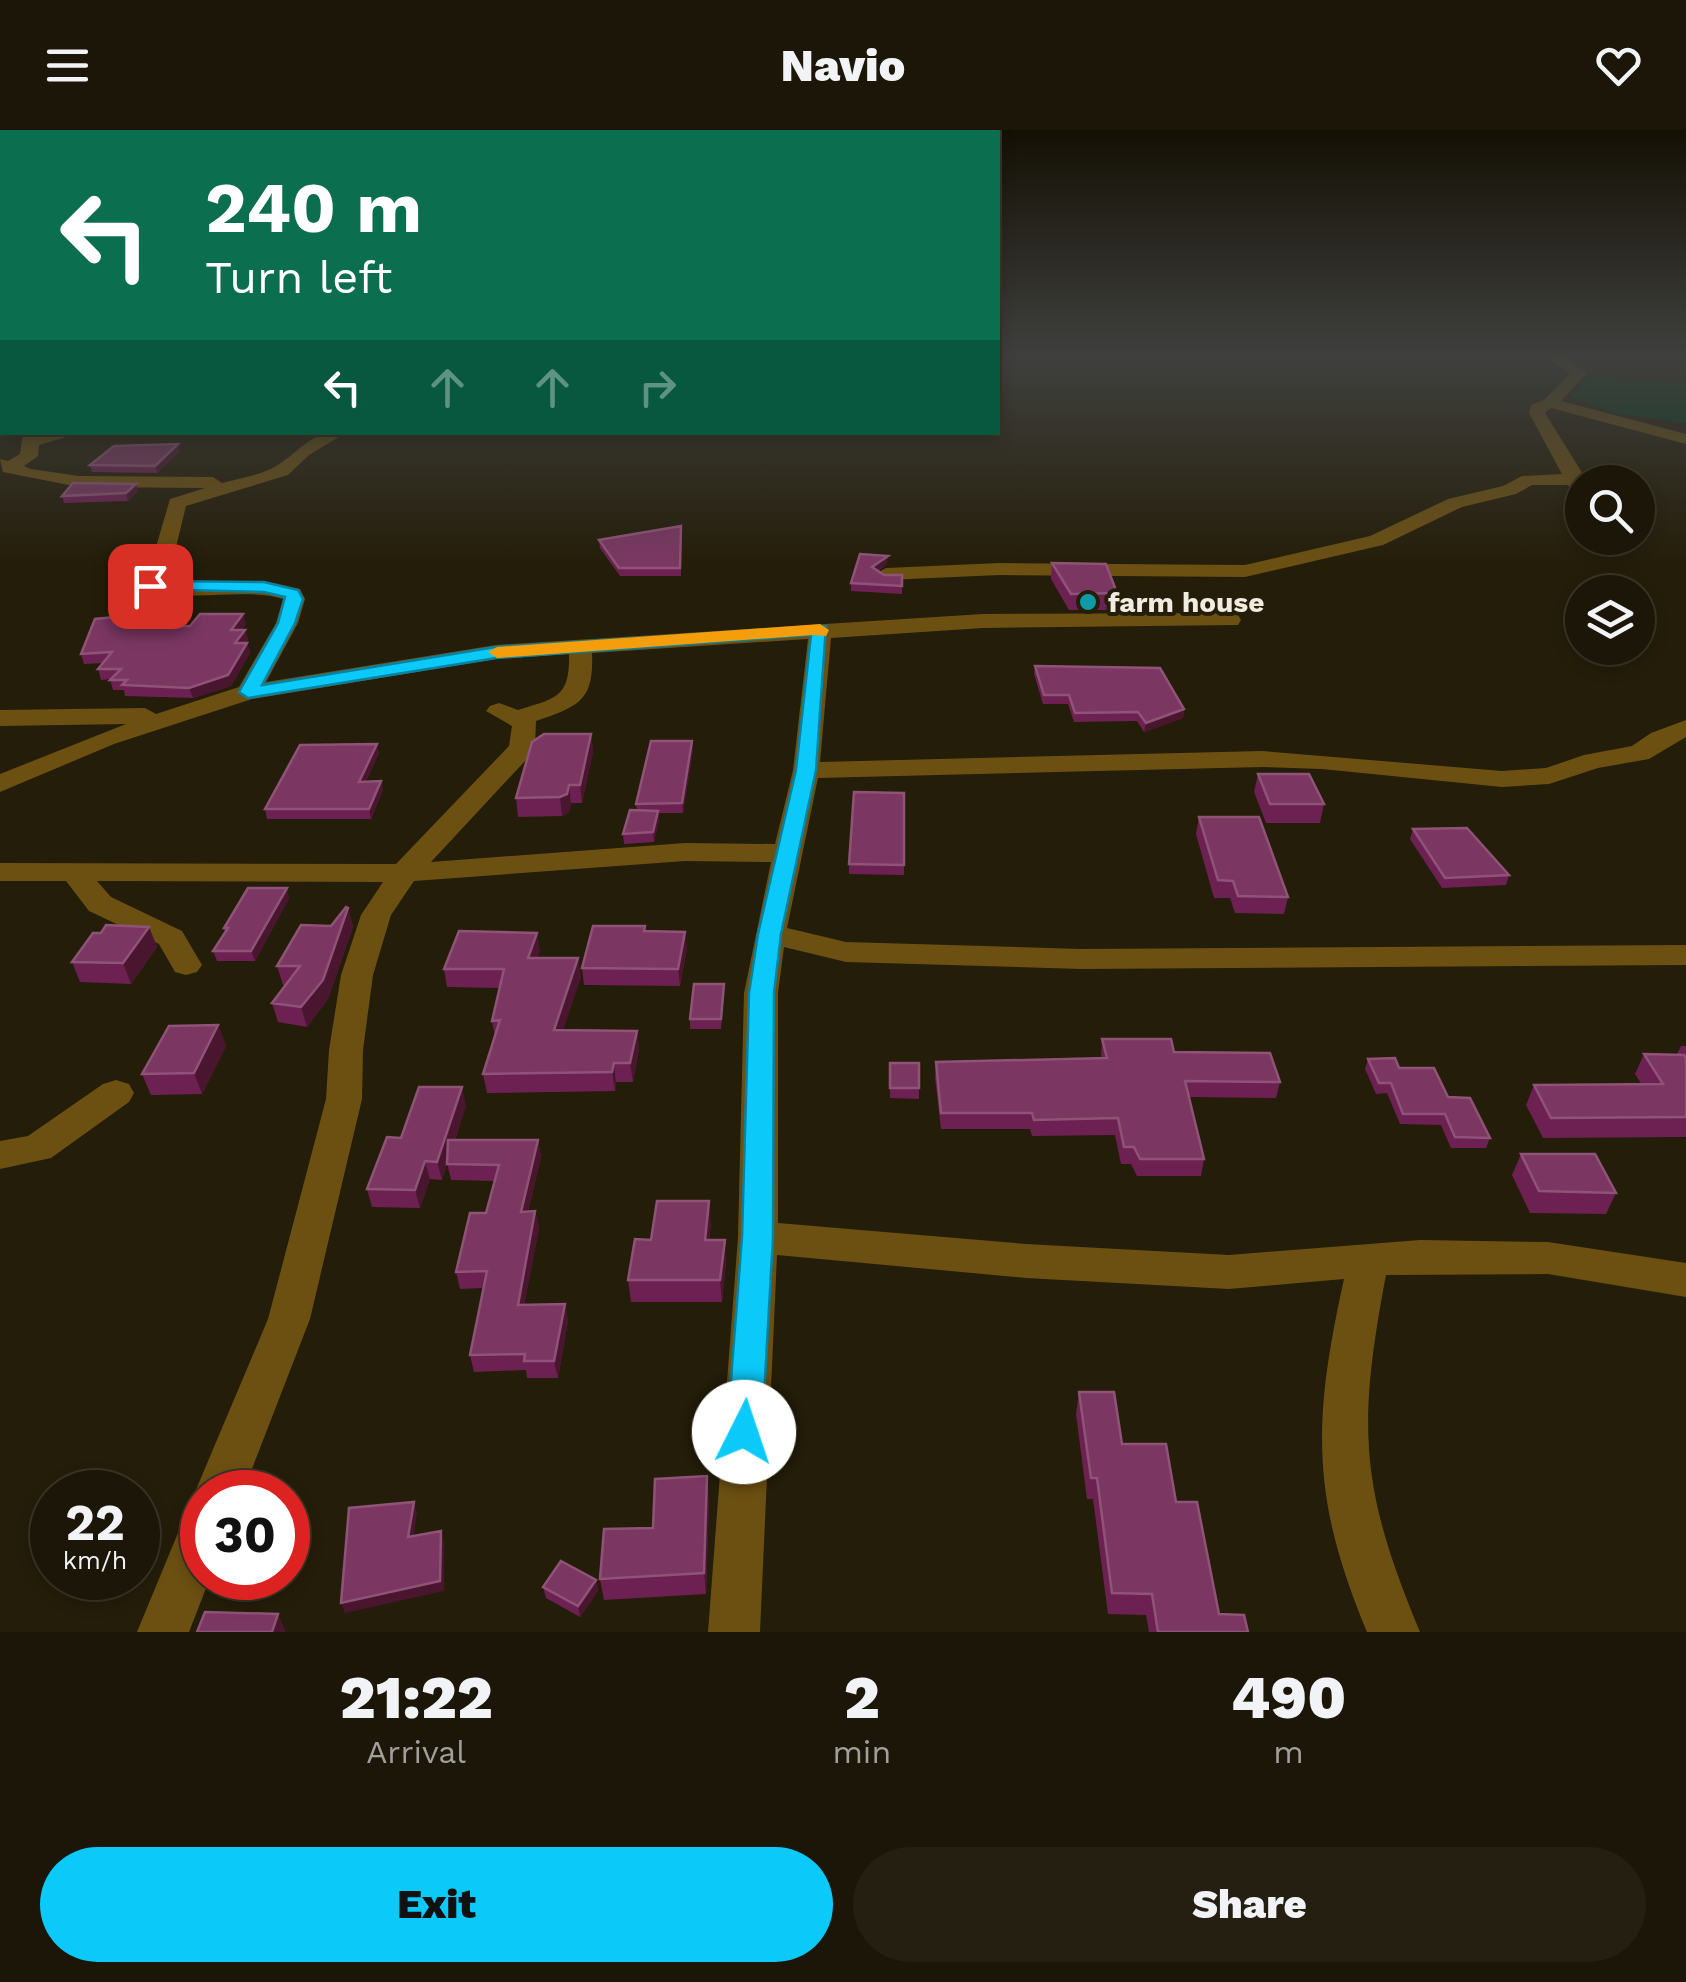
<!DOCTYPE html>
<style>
:root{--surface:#1b1607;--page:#241f11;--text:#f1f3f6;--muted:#a09f9b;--line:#393528;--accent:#0bcafa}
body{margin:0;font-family:"Work Sans",sans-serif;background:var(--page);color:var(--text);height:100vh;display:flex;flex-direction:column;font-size:38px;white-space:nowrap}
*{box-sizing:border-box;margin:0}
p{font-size:32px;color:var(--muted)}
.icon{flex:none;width:55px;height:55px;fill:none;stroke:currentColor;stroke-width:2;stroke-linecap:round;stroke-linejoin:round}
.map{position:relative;height:1502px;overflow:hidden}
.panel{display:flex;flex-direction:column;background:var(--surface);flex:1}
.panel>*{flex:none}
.banner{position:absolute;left:0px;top:0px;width:1000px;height:305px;box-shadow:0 5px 15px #0003,0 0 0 2px var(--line);background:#0b6e4f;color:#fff;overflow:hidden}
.controls{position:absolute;left:1565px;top:335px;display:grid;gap:20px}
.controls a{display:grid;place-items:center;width:90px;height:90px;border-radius:50%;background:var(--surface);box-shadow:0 5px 15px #0003,0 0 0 2px var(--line);font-size:50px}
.speed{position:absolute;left:30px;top:1340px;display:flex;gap:20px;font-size:50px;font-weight:700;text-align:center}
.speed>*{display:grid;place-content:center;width:130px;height:130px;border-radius:50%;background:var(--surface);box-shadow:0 5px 15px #0003,0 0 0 2px var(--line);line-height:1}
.speed small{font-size:25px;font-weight:400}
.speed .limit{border:15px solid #d22;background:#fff;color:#111}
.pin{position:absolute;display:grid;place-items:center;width:85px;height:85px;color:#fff;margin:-42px;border-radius:20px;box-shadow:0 5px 15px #0006}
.me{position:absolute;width:110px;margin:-55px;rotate:4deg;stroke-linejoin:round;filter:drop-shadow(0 0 8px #0008)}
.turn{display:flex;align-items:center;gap:35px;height:210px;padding:0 40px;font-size:45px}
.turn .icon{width:130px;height:130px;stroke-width:2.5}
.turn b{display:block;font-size:70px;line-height:85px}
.lanes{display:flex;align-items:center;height:95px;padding:0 40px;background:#0003;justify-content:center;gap:50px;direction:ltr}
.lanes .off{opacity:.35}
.eta{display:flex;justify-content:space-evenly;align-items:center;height:170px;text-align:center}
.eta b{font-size:60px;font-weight:800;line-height:70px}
.button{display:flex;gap:20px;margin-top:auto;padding:20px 40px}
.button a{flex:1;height:115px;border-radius:60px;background:var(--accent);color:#111;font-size:40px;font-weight:800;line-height:115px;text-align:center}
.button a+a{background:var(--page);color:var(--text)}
header{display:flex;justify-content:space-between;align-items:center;height:130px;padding:0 40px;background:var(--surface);font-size:45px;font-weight:800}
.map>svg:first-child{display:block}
.green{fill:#003c1a}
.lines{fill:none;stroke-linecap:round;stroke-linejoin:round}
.minor{fill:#6c5012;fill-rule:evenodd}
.wall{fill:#6d2153}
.shaded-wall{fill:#4a162f}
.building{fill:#7b3762;stroke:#8e5376;stroke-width:2.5}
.route{fill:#0bcafa;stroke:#0783a2;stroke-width:2.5}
.slow{fill:#f59e0b}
.culture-dot{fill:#0f9aa8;stroke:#241d09;stroke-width:4}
.labels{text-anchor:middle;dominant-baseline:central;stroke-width:8;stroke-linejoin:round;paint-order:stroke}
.far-poi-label{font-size:28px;font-weight:bold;fill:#f1ece0;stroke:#241d09;text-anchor:start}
</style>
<header><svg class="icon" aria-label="menu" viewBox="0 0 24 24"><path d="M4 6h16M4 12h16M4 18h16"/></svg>Navio<svg class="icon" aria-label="heart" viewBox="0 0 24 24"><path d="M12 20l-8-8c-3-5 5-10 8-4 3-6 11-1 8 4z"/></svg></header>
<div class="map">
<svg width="1686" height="1502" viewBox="0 0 1686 1502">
<rect width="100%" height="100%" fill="#241d09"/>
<path class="green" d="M1590,245L1686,253V293L1612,283L1570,266Z"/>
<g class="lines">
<path class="minor" d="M1544,225H1562L1587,243L1561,271L1686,304V314L1551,278L1545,283L1586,349L1582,368L1575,367L1568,355H1532L1516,364L1462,377L1383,415L1245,447L1000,445L886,450L875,444L886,438L1000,433L1245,435L1370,406L1448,369L1503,356L1522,346L1562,344L1529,283L1531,275L1544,270L1570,244Z
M23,302H83L39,315L38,326L24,336L31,339L79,346L213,347L222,353C239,348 262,345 276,336C306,318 306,302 347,302L309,325L288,345L186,376L176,417L156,447L161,451H264L300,459L305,469L298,493L266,552L496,515L983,484L1230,483L1238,485L1241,490L1238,495L983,498L831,508L820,632L1262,621L1502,641L1546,638L1584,625L1632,616L1651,603L1686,590V607L1649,629L1598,638L1549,654L1502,657L1322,639L1262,637L818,648L787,798L846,812L1081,819L1686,815V835L1081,839L846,832L784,817L778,863V1093L1026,1114L1229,1125L1420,1110L1548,1112L1686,1133V1167L1548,1144L1386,1145C1357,1298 1360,1358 1420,1502H1367C1310,1366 1313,1290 1344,1149L1229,1159L1026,1148L777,1125L760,1502H708L738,1107L744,863L771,732L685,731L414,751L391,785L373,845L363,920L362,969L310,1189L243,1362H202V1378L195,1362L268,1189L326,969L329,920L341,845L361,785L383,752L97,751L111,767L182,801L202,835L197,842L186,845L175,842L159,814L89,781L66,751H0V733L396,734L509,616L512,596L486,581L490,576L499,573L518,580C556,568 570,568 569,524L496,529L252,569L114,614L0,662V644L126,594L0,596V580L145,578L156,584L239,557L276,493L283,469C243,455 162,480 133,449L156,417L170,369L205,358L79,357L3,342L0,329L8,331L20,324ZM808,509L793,640L775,714L685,713L431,732L525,631L535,616L536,591C579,576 594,571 592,523Z
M116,950L129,954L134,963L129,972L51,1028L0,1039V1011L28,1006L103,954Z
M202,1379V1448H210L189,1502H137L185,1386Z"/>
</g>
<path class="wall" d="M180,321L157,343L92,342L90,335Z
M138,361L128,371L64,373L62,366Z
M681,404V446H620L600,418L599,410Z
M1052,433L1117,463L1115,480H1069L1051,449Z
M887,434L878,441L884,445H902V464L851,461V453Z
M246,494L241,500H245L248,510L246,513H247L250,523L231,556L193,568L125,566L124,560H113L110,549L101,550L98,539L103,533L84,534L81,524L163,496Z
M1035,536L1184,579L1183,588L1144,602L1137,591L1074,592L1068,574H1043L1034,544Z
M591,604L593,622L582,673H571L569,682L562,686L518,687L516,668Z
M693,620L683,683H658L659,690L654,712L624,714L623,704L637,680L636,674Z
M379,623L366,651H381L383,660L371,689H267L265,679Z
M1258,644L1324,674L1320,693H1266L1254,662Z
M904,663V745L849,744V734Z
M1199,687L1288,767L1284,784L1235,783L1230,768H1214L1196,704Z
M1413,699L1509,745L1506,755L1442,758L1410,709Z
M289,768L255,831H217L213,821L225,802L224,798Z
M348,778L353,797L328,869L307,897L278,892L272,873L286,855H283L277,836L331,796Z
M149,797L157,817L131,854L80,852L72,832L101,803Z
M645,801L687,818L680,856L584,855L582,838Z
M540,821L537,828L581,846L563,900L637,901L639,919L633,952H616L615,961L487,963L483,944L495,906L492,891L500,858L447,857L444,839Z
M724,864L721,899H690V889Z
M218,895L226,916L202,964L151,965L142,944Z
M1102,909L1174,922L1280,952L1276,968L1189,967L1204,1029L1201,1046H1137L1131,1034H1121L1115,1005L1032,1006L1030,999H941L935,948L936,932L1101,929Z
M1681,916H1686V1007L1543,1008L1526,975L1534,955H1642L1635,944L1644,924H1677Z
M1368,929L1399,938L1448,967L1490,1008L1486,1018H1451L1441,995L1400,994L1387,963L1376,964L1365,939Z
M890,933L919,958V969L890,968Z
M466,975L455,1010H538L541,1027L528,1082L535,1081L539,1098L524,1175L565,1174L568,1191L558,1248H527L526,1240L474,1242L470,1225L483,1158L460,1159L456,1142L486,1083L495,1051L451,1050L447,1033L442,1050L430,1049L420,1078L372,1077L367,1059L401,1008Z
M1521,1024L1616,1063L1606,1084L1530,1083L1512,1045Z
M711,1093L709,1110L726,1132L722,1172H631L628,1150L651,1110Z
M1079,1262L1122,1314L1176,1372L1219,1484L1248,1502H1149L1146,1485L1108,1484L1093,1369H1087L1076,1284Z
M709,1368L706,1464L604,1470L600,1449L653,1398Z
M596,1450L598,1461L580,1487L546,1468L543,1457Z"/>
<path class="shaded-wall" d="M178,314L180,321L157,343L155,336Z
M136,354L138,361L128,371L126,363Z
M888,426L887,434L871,445L872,437Z
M243,484L246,494L234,510L231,500Z
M245,500L248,510L238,523L235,513Z
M247,513L250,523L231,556L193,568L189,558Z
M1184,579L1183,588L1144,602L1146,593Z
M591,604L593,622L582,673L580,655Z
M692,611L693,620L683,683L682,673Z
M377,614L379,623L361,661L359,652Z
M381,651L383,660L371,689L369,679Z
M569,655L571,673L569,682L562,686L560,667Z
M658,681L659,690L654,712L653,702Z
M287,758L289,768L255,831L251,821Z
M348,778L353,797L328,869L307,897L301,877Z
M149,797L157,817L131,854L123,833Z
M685,802L687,818L680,856L678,839Z
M537,803L540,821L531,846L528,828Z
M578,828L581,846L557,918L554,900Z
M218,895L226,916L202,964L194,943Z
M637,901L639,919L633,952L630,933Z
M614,933L616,952L615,961L612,942Z
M462,957L466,975L442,1050L437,1032Z
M538,1010L541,1027L524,1098L521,1082Z
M425,1031L430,1049L420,1078L415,1060Z
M709,1071L711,1093L707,1131L705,1110Z
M535,1081L539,1098L521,1192L518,1175Z
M725,1110L726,1132L722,1172L720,1150Z
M565,1174L568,1191L558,1248L554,1231Z
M707,1346L709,1368L706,1464L704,1443Z
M414,1372L417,1383L412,1418L408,1407Z
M441,1401L444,1412V1461L345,1483L341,1473Z
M596,1450L598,1461L580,1487L578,1476Z
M278,1484L286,1502H272Z"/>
<path class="building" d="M0,226H2V271L0,270Z
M178,314L155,336L90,335L114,316Z
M73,353L136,354L126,363L62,366Z
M681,396L680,438H619L599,410Z
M860,424L888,426L872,437L884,445H902V456L851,453Z
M1052,433L1106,434L1117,463L1071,464Z
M155,483L163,496H190L200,484H243L231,500H245L235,513H247L228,545L189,558L122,555L127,550H110L121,539H98L112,522L81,524L95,489Z
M1035,536L1160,538L1184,579L1146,593L1138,582L1075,583L1069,565H1044Z
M544,604H591L580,655H569L567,664L560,667L516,668L532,612Z
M651,611H692L682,673L636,674Z
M377,614L359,652L381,651L369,679H265L300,615Z
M1258,644H1309L1324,674H1270Z
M854,662L904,663V735L849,734Z
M630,680L658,681L653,702L623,704Z
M1199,687H1259L1288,767L1238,766L1233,751L1218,750Z
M1467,698L1509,745L1445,748L1413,699Z
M248,758H287L251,821H213L228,798H224Z
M346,777L348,778L323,850L301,877L272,873L300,836H277L301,795L331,796Z
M106,795L149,797L123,833L72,832L93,803H101Z
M593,796H645L644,801L685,802L678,839L582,838Z
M459,801L537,803L528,828H578L554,900L637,901L630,933H614L612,942L483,944L500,890L492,891L504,839H444Z
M694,854H724L721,889H690Z
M218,895L194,943L142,944L169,896Z
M1102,909H1171L1174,922L1270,923L1280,952L1185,951L1204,1029H1140L1134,1017H1124L1118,988L1034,990L1032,983H941L936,932L1107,928Z
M1644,924L1684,925L1686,928V987L1551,988L1534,955L1663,954Z
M1395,928L1399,938H1434L1448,967L1470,968L1490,1008L1455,1007L1445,984H1403L1391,953H1379L1368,929Z
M890,933H919V958H890Z
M419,957H462L437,1032L425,1031L415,1060L367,1059L387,1007L401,1008Z
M448,1010H538L521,1082L535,1081L518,1175L565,1174L554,1231H524L525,1224L470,1225L487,1141L456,1142L470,1083H486L499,1035L447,1034Z
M1521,1024H1595L1616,1063L1539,1061Z
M657,1071H709L705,1110H725L720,1150H628L635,1109L651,1110Z
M1079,1262H1114L1122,1314H1166L1176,1372H1197L1219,1484L1244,1485L1248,1502H1158L1152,1464L1112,1463L1097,1348H1091Z
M707,1346L704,1443L600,1449L604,1399L653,1398L655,1349Z
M414,1372L408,1407L441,1401L440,1451L341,1473L349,1378Z
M561,1431L596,1450L578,1476L543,1457Z
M205,1482L278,1484L272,1502H197Z"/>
<linearGradient id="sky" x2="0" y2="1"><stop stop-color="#141005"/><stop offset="0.52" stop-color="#3f403e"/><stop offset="1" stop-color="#3f403e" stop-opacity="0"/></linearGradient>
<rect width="1686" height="436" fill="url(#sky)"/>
<path class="route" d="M150,451L264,452L298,460L303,469L295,493L262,555L496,517L826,496L816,640L781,804L774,863L773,1107L762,1302L757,1313L744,1317L732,1313L727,1302L742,1107L749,863L758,804L796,640L811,505L496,528L248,568L239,562L278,493L285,467L264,462L145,459V452Z"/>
<path class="slow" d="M820,494L829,500L826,506L813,505L497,528L488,522L497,517Z"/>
<circle class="culture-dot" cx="1088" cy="472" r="10"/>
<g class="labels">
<g class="far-poi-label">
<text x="1108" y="472">farm house</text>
</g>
</g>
</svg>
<div class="controls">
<a><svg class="icon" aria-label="search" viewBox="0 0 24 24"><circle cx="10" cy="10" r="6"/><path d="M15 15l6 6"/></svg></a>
<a><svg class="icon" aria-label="layers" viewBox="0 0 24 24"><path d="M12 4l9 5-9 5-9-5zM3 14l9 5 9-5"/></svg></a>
</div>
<div class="speed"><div>22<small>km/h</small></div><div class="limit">30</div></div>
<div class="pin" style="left:150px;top:456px;background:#d93025"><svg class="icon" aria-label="arrive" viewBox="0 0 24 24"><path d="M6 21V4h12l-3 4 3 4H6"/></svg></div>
<svg class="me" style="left:744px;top:1302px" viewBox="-20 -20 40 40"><circle r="19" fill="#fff"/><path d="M0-13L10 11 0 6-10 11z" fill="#0bcafa"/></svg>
<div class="banner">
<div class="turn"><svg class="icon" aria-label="left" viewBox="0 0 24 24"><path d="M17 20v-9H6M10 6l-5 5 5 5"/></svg><div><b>240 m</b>Turn left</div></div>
<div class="lanes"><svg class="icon" aria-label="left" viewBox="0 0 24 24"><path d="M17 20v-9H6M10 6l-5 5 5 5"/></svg><svg class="icon off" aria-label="ahead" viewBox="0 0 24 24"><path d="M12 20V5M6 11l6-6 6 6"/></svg><svg class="icon off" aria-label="ahead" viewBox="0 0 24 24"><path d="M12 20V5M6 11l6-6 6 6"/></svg><svg class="icon off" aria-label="right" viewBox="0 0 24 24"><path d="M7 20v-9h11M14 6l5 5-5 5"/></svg></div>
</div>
</div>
<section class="panel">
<div class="eta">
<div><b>21:22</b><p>Arrival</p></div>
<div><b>2</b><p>min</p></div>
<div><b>490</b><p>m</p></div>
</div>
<div class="button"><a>Exit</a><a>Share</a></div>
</section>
